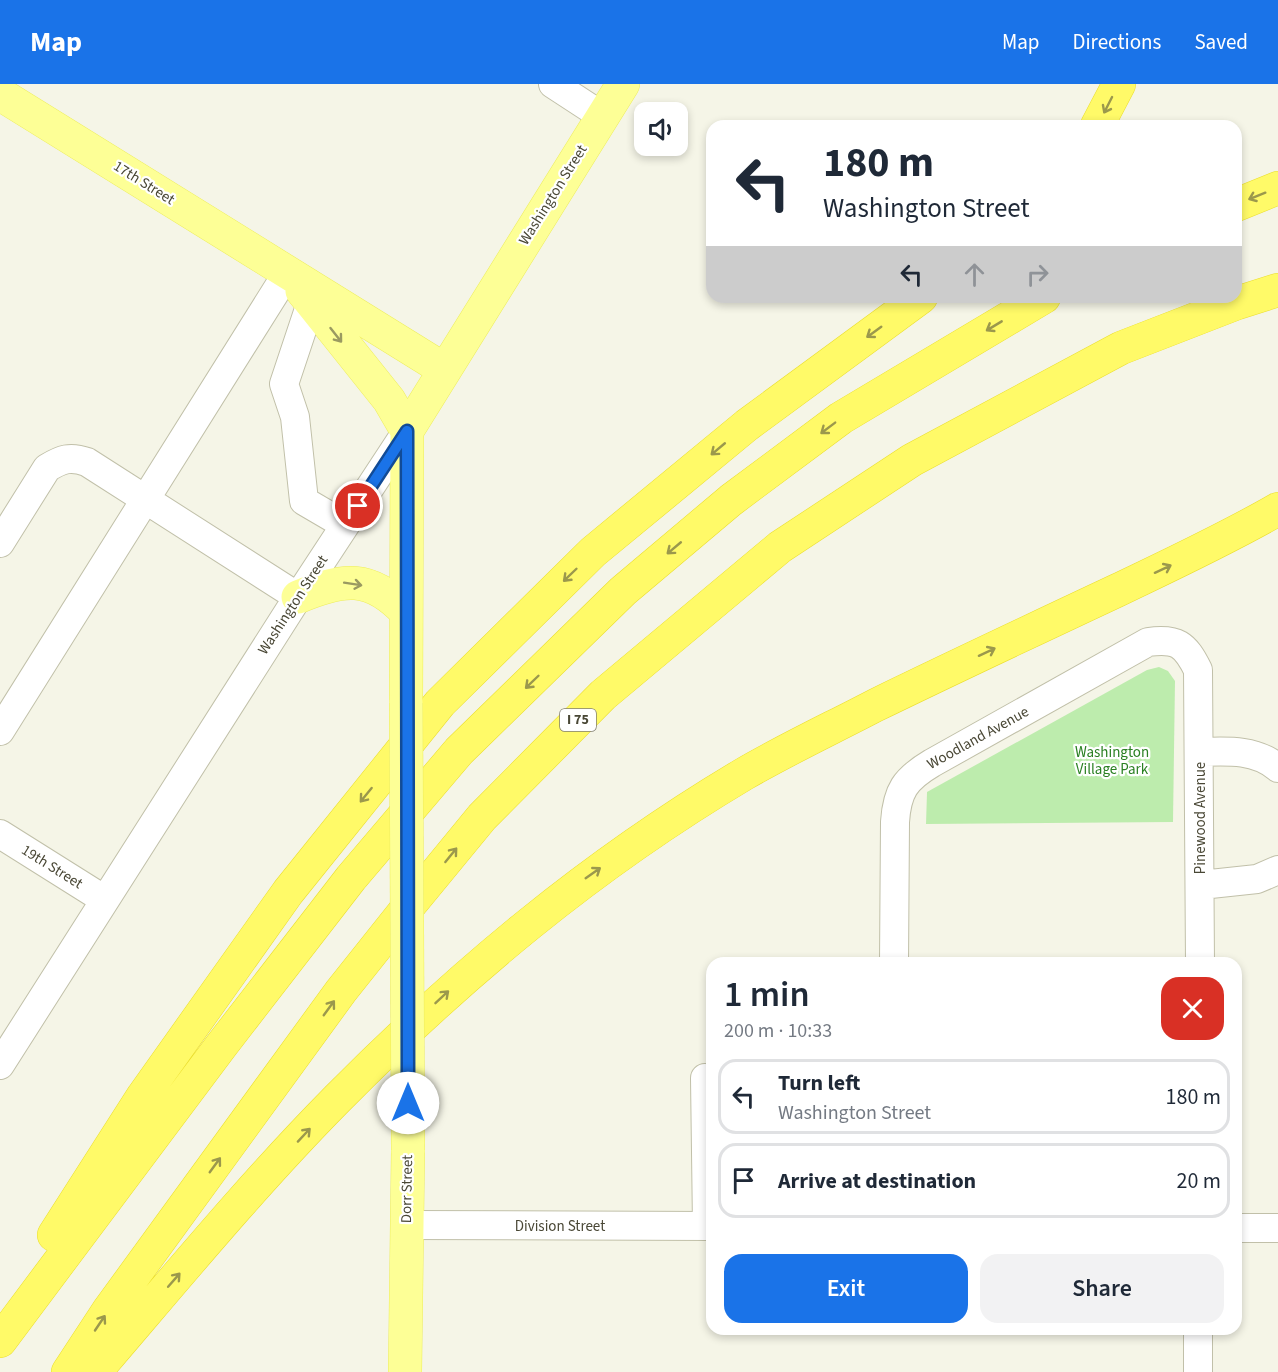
<!DOCTYPE html>
<meta charset="utf-8">
<style>
:root{--surface:#fff;--page:#f2f2f3;--text:#1f2937;--muted:#747a83;--line:#e0e1e3;--accent:#1a73e8}
body{margin:0;font-family:"Source Sans 3",sans-serif;background:var(--page);color:var(--text);height:100vh;display:flex;flex-direction:column;font-size:22px;white-space:nowrap}
*{box-sizing:border-box;margin:0}
p{font-size:20px;color:var(--muted)}
.icon{flex:none;width:33px;height:33px;fill:none;stroke:currentColor;stroke-width:2;stroke-linecap:round;stroke-linejoin:round}
.map{position:relative;flex:1;overflow:hidden}
.drawer{position:absolute;left:706px;top:873px;width:536px;height:378px;display:flex;flex-direction:column;background:var(--surface);border-radius:18px;box-shadow:0 3px 9px #0003}
.drawer>*{flex:none}
.banner{position:absolute;left:706px;top:36px;width:536px;height:183px;border-radius:18px;box-shadow:0 3px 9px #0003;background:#fff;color:var(--text);overflow:hidden}
.buttons{position:absolute;left:634px;top:18px;display:grid;gap:12px}
.buttons a{display:grid;place-items:center;width:54px;height:54px;border-radius:12px;background:var(--surface);box-shadow:0 3px 9px #0003;font-size:30px}
.pin{position:absolute;display:grid;place-items:center;width:51px;height:51px;color:#fff;margin:-26px;border:3px solid #fff;border-radius:50%;box-shadow:0 2px 6px #0007}
.me{position:absolute;width:66px;margin:-33px;rotate:0deg;stroke-linejoin:round;filter:drop-shadow(0 0 4px #0008)}
.turn{display:flex;align-items:center;gap:21px;height:126px;padding:0 18px;font-size:27px}
.turn .icon{width:78px;height:78px;stroke-width:2.5}
.turn b{display:block;font-size:42px;line-height:51px}
.lanes{display:flex;align-items:center;height:57px;padding:0 18px;background:#0003;justify-content:center;gap:30px;direction:ltr}
.lanes .off{opacity:.35}
.round{display:grid;place-items:center;flex:none;width:63px;height:63px;border-radius:18px;background:var(--page)}
.head{display:flex;align-items:center;justify-content:space-between;height:102px;padding:0 18px}
h1{font-size:36px;font-weight:600;line-height:45px}
.cta{display:flex;gap:12px;margin-top:auto;padding:12px 18px}
.cta a{flex:1;height:69px;border-radius:18px;background:var(--accent);color:#fff;font-size:24px;font-weight:600;line-height:69px;text-align:center}
.cta a+a{background:var(--page);color:var(--text)}
ul{padding:0;list-style:none}
li{display:flex;align-items:center;gap:18px;height:75px;margin:0 12px 9px;padding:0 6px;border:3px solid var(--line);border-radius:18px}
li div{flex:1}
li b{display:block;font-size:22px}
li em{font-style:normal}
header{display:flex;align-items:center;gap:36px;box-sizing:border-box;height:84px;padding:0 30px;background:var(--accent);color:#fff}
header strong{font-size:28px}
nav{display:flex;gap:33px;margin-inline-start:auto;font-size:21px}
.map>svg:first-child{display:block}
.green{fill:#bdecad}
.lines{fill:none;stroke-linecap:round;stroke-linejoin:round}
.minor-casing{stroke:#c1c0a9;stroke-width:30}
.major-casing{stroke:#eded5d;stroke-width:34}
.highway-casing{stroke:#eadd2d;stroke-width:34}
.minor{stroke:#fff;stroke-width:28}
.major{stroke:#fdff96;stroke-width:33}
.highway{stroke:#fffa68;stroke-width:33}
.major-bridge-casing{stroke:#eded5d;stroke-width:34;stroke-linecap:butt}
.major-bridge{stroke:#fdff96;stroke-width:33}
.oneway{stroke:#9b984c}
.oneway2{stroke:#9a9a61}
.route-casing{stroke:#114b97;stroke-width:15}
.route{stroke:#1a73e8;stroke-width:10}
.labels{text-anchor:middle;dominant-baseline:central;stroke-width:4.5;stroke-linejoin:round;paint-order:stroke}
.shield{fill:#fff;stroke:#807e72;stroke-width:1.5}
.shield-label{font-size:14px;font-weight:bold;fill:#494735}
.street-label{font-size:15px;fill:#494735;stroke:#fff}
.park-label{font-size:15px;fill:#2b8023;stroke:#fff}
</style>
<header>
<strong>Map</strong>
<nav><a>Map</a><a>Directions</a><a>Saved</a></nav>
</header>
<div class="map">
<svg width="1278" height="1288" viewBox="0 0 1278 1288">
<rect width="100%" height="100%" fill="#f5f5e7"/>
<path class="green" d="M1159,583L1168,587L1175,597L1173,738L926,740L927,708L1147,586Z"/>
<g class="lines">
<g class="minor-casing">
<path id="minor" d="M553,0L602,32
M311,219L284,300L295,333L304,417L345,441
M0,459L47,384C62,375 70,372 87,378L298,513
M0,647L288,188
M1200,668C1227,667 1256,665 1278,684
M0,750L105,816
M1201,801L1257,795L1278,786
M894,879L895,738C897,707 905,695 932,679L1148,558C1177,554 1185,560 1198,586L1200,879
M0,981L298,513L407,347
M705,994L707,1142
M407,1141L712,1142
M1236,1144H1278
M1198,1288V1245"/>
</g>
<g class="major-casing">
<path id="major" d="M0,10L445,286
M302,207L389,316L407,347L406,619
M407,347L623,0
M298,513C343,494 370,490 406,528
M405,1288L408,1066"/>
</g>
<g class="highway-casing">
<path id="highway" d="M1097,42L1119,0
M1236,121L1278,104
M54,1151L143,1012L288,808L440,619L593,468L747,341L921,213
M0,1257L221,962L351,794L459,667L623,507L731,416L841,334L1044,213
M68,1288L108,1227L341,907L408,823L482,733L603,611L780,463L912,376L1121,264L1237,219L1278,206
M95,1288C174,1196 252,1101 337,1015C462,889 591,781 744,690C787,665 832,644 876,621C956,582 1037,544 1118,506C1172,480 1226,455 1278,425"/>
</g>
<use href="#minor" class="minor"/>
<use href="#major" class="major"/>
<use href="#highway" class="highway"/>
<g class="major-bridge-casing">
<path id="major-bridge" d="M406,619L408,1066"/>
</g>
<use href="#major-bridge" class="major-bridge"/>
</g>
<defs><path id="oneway-shaft" d="M-6 0H5M1.5-3L5.5 0L1.5 3" fill="none" stroke-width="1.6" stroke-linecap="round" stroke-linejoin="round" transform="scale(1.5)"/></defs>
<g class="oneway">
<use href="#oneway-shaft" transform="translate(1108 21) rotate(117)"/>
<use href="#oneway-shaft" transform="translate(1257 112) rotate(158)"/>
<use href="#oneway-shaft" transform="translate(994 242) rotate(149)"/>
<use href="#oneway-shaft" transform="translate(874 248) rotate(144)"/>
<use href="#oneway-shaft" transform="translate(828 344) rotate(143)"/>
<use href="#oneway-shaft" transform="translate(718 365) rotate(140)"/>
<use href="#oneway-shaft" transform="translate(674 464) rotate(140)"/>
<use href="#oneway-shaft" transform="translate(1163 485) rotate(-25)"/>
<use href="#oneway-shaft" transform="translate(570 491) rotate(136)"/>
<use href="#oneway-shaft" transform="translate(987 568) rotate(-25)"/>
<use href="#oneway-shaft" transform="translate(532 598) rotate(136)"/>
<use href="#oneway-shaft" transform="translate(366 711) rotate(129)"/>
<use href="#oneway-shaft" transform="translate(451 771) rotate(-51)"/>
<use href="#oneway-shaft" transform="translate(593 789) rotate(-35)"/>
<use href="#oneway-shaft" transform="translate(442 913) rotate(-43)"/>
<use href="#oneway-shaft" transform="translate(329 924) rotate(-54)"/>
<use href="#oneway-shaft" transform="translate(304 1051) rotate(-47)"/>
<use href="#oneway-shaft" transform="translate(215 1081) rotate(-54)"/>
<use href="#oneway-shaft" transform="translate(174 1196) rotate(-49)"/>
<use href="#oneway-shaft" transform="translate(100 1239) rotate(-56)"/>
</g>
<g class="oneway2">
<use href="#oneway-shaft" transform="translate(336 251) rotate(52)"/>
<use href="#oneway-shaft" transform="translate(353 500) rotate(9)"/>
</g>
<g class="lines">
<g class="route-casing">
<path id="route" d="M358,422L407,347L408,1019"/>
</g>
<use href="#route" class="route"/>
</g>
<g class="labels">
<rect class="shield" x="560" y="625" width="36" height="22" rx="4.5"/>
<g class="shield-label">
<text x="578" y="636">I 75</text>
</g>
<g class="street-label">
<text transform="translate(144 99) rotate(32)">17th Street</text>
<text transform="translate(553 111) rotate(-58)">Washington Street</text>
<text transform="translate(293 521) rotate(-57)">Washington Street</text>
<text transform="translate(978 654) rotate(-29)">Woodland Avenue</text>
<text transform="translate(1200 734) rotate(-90)">Pinewood Avenue</text>
<text transform="translate(52 783) rotate(32)">19th Street</text>
<text transform="translate(407 1105) rotate(-89)">Dorr Street</text>
<text x="560" y="1142">Division Street</text>
</g>
<g class="park-label">
<text x="1112" y="668">Washington<tspan x="1112" dy="17">Village Park</tspan></text>
</g>
</g>
</svg>
<div class="buttons">
<a><svg class="icon" aria-label="sound" viewBox="0 0 24 24"><path d="M4 9h4l5-4v14l-5-4H4zM17 9q2 3 0 6"/></svg></a>
</div>
<div class="pin" style="left:358px;top:422px;background:#d93025"><svg class="icon" aria-label="arrive" viewBox="0 0 24 24"><path d="M6 21V4h12l-3 4 3 4H6"/></svg></div>
<svg class="me" style="left:408px;top:1019px" viewBox="-20 -20 40 40"><circle r="19" fill="#fff"/><path d="M0-13L10 11 0 6-10 11z" fill="#1a73e8"/></svg>
<div class="banner">
<div class="turn"><svg class="icon" aria-label="left" viewBox="0 0 24 24"><path d="M17 20v-9H6M10 6l-5 5 5 5"/></svg><div><b>180 m</b>Washington Street</div></div>
<div class="lanes"><svg class="icon" aria-label="left" viewBox="0 0 24 24"><path d="M17 20v-9H6M10 6l-5 5 5 5"/></svg><svg class="icon off" aria-label="ahead" viewBox="0 0 24 24"><path d="M12 20V5M6 11l6-6 6 6"/></svg><svg class="icon off" aria-label="right" viewBox="0 0 24 24"><path d="M7 20v-9h11M14 6l5 5-5 5"/></svg></div>
</div>
<section class="drawer">
<div class="head"><div><h1>1 min</h1><p>200 m · 10:33</p></div><a class="round" style="background:#d93025;color:#fff"><svg class="icon" aria-label="close" viewBox="0 0 24 24"><path d="M6 6l12 12M18 6L6 18"/></svg></a></div>
<ul>
<li><svg class="icon" aria-label="left" viewBox="0 0 24 24"><path d="M17 20v-9H6M10 6l-5 5 5 5"/></svg><div><b>Turn left</b><p>Washington Street</p></div><em>180 m</em></li>
<li><svg class="icon" aria-label="arrive" viewBox="0 0 24 24"><path d="M6 21V4h12l-3 4 3 4H6"/></svg><div><b>Arrive at destination</b></div><em>20 m</em></li>
</ul>
<div class="cta"><a>Exit</a><a>Share</a></div>
</section>
</div>
